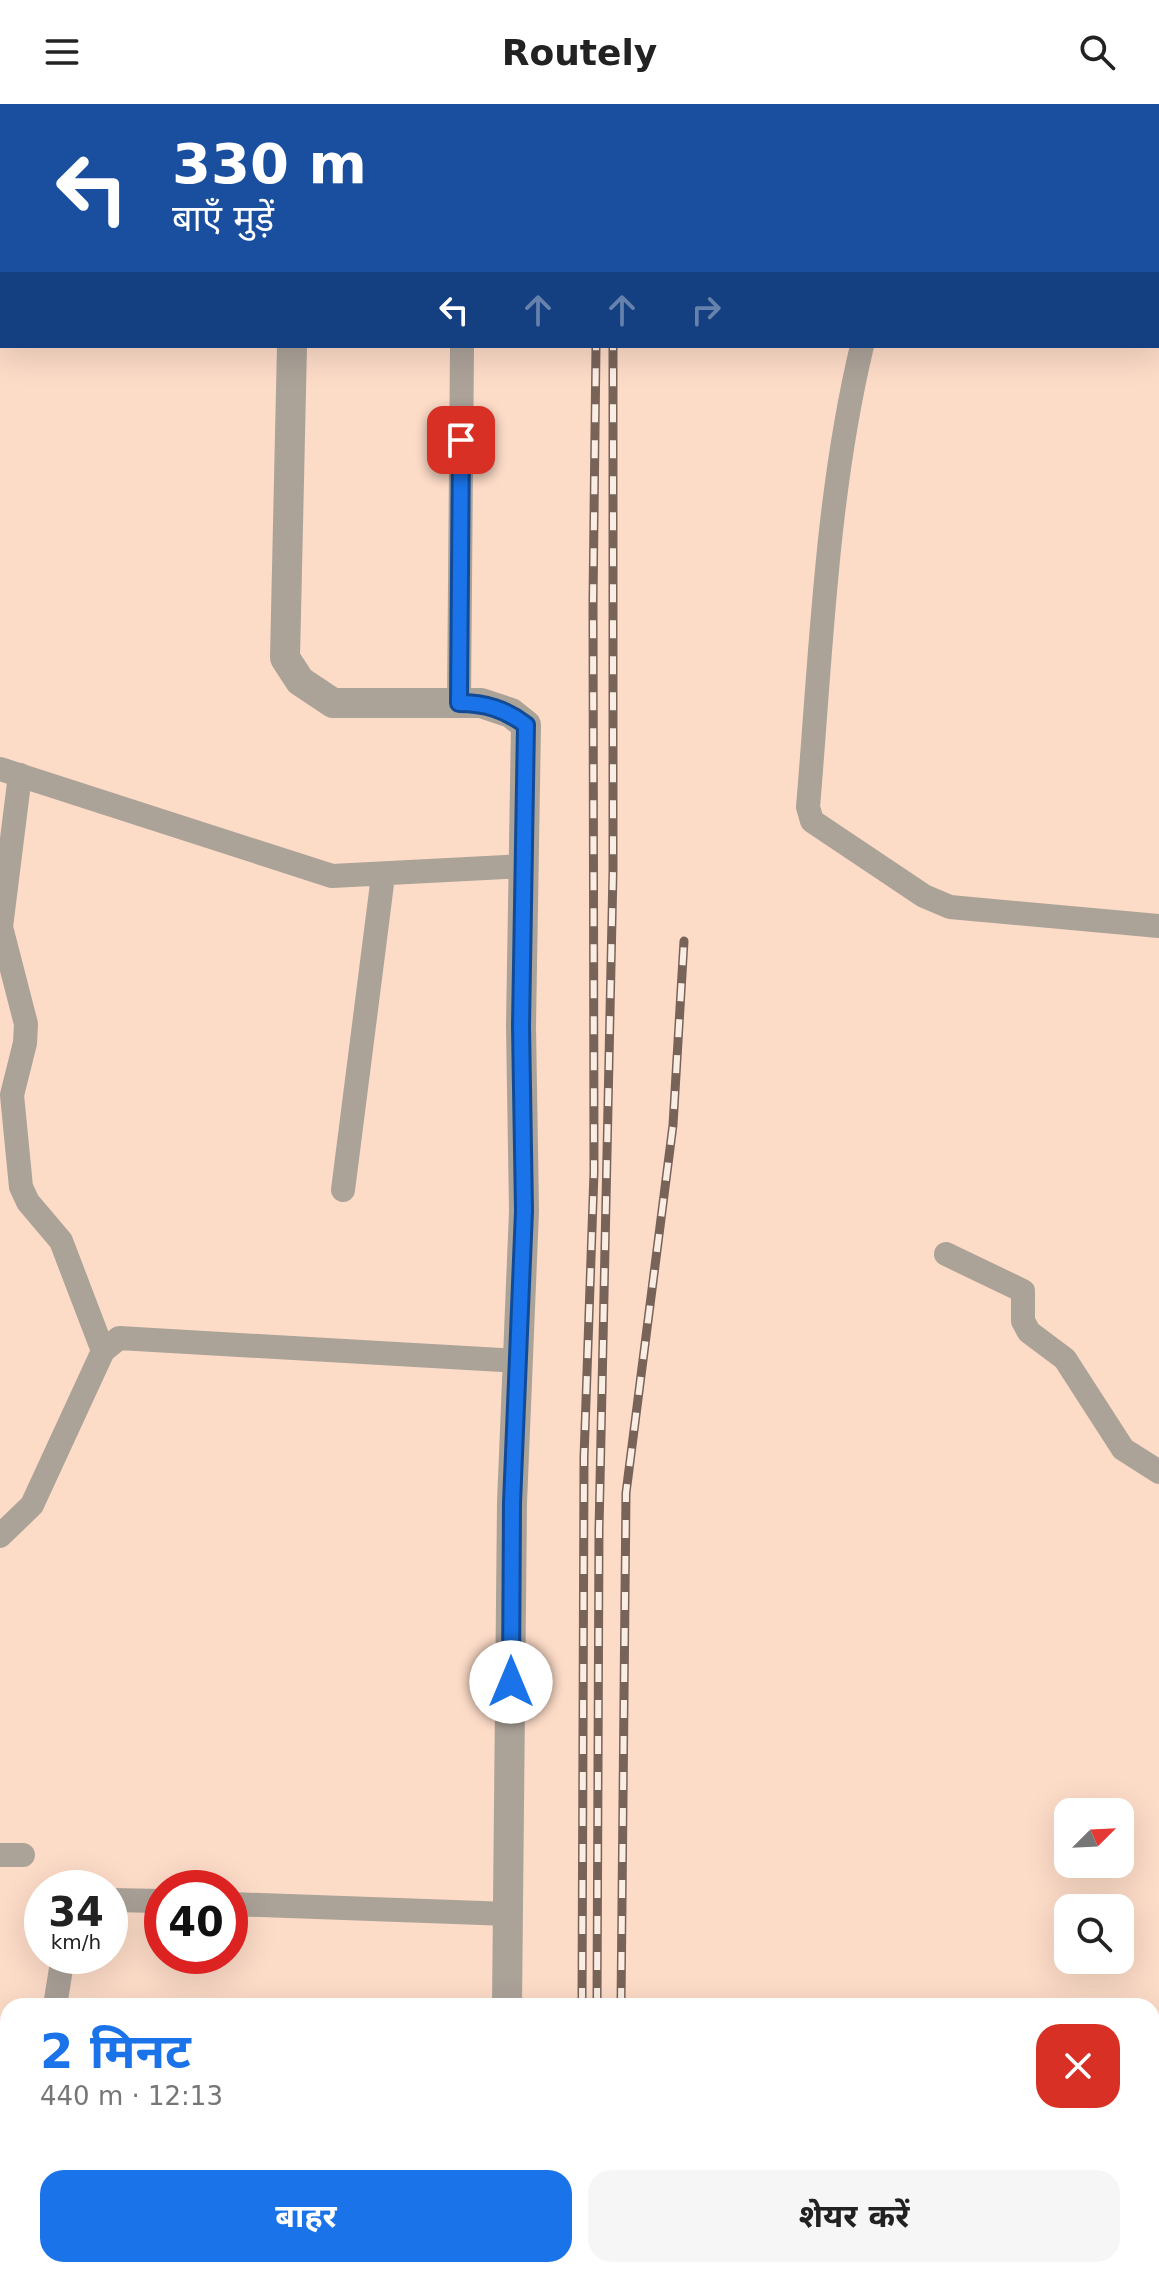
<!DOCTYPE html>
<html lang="hi">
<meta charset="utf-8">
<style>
:root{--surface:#fff;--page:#f6f6f6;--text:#222;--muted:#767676;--accent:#1a73e8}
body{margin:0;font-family:"DejaVu Sans","Noto Sans Devanagari",sans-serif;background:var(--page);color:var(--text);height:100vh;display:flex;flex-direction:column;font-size:30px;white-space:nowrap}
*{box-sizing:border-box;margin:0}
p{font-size:26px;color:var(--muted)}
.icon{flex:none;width:44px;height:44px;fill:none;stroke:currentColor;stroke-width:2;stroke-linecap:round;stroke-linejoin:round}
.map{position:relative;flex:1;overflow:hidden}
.drawer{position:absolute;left:0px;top:1894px;width:1160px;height:280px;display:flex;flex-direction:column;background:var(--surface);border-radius:24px 24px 0 0;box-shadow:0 8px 32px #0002}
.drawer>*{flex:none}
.hud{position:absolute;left:0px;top:0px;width:1160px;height:244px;box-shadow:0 8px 32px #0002;background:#1a4fa0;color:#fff;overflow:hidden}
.needle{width:52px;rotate:66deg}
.tools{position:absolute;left:1054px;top:1694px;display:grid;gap:16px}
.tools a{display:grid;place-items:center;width:80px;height:80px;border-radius:16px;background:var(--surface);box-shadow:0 8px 32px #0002;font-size:40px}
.speed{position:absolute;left:24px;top:1766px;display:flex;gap:16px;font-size:40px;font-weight:700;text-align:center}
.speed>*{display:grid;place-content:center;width:104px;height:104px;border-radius:50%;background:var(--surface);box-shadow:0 8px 32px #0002;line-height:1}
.speed small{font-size:20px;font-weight:400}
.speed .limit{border:12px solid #d22;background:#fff;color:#111}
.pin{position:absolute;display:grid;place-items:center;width:68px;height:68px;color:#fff;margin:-34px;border-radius:16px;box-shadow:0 4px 12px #0006}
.me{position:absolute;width:88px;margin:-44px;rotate:0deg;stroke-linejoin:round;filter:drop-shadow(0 0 6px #0008)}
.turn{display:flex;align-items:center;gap:28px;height:168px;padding:0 40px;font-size:36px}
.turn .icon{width:104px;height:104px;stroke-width:2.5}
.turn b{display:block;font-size:56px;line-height:68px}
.lanes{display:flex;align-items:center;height:76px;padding:0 40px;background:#0003;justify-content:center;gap:40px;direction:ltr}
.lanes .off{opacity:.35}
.round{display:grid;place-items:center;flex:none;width:84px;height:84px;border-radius:24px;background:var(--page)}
.overview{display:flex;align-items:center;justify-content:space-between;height:136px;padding:0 40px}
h1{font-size:48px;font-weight:700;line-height:60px;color:var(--accent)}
.button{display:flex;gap:16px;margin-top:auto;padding:16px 40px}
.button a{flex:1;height:92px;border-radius:24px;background:var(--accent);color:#fff;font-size:32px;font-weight:700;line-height:92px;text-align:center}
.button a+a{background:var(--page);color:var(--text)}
header{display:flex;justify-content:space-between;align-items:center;height:104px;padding:0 40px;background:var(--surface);font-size:36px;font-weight:700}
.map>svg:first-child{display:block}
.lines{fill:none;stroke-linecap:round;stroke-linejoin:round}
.minor{stroke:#aba298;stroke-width:24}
.tertiary{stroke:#aba298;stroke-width:30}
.rail-casing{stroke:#786359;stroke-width:9}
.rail{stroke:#faede4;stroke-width:6;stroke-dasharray:18;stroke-linecap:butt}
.route-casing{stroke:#114b97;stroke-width:20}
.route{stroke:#1a73e8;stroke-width:14}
</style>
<header><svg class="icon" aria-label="menu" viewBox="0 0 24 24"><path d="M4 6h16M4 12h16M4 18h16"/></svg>Routely<svg class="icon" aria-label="search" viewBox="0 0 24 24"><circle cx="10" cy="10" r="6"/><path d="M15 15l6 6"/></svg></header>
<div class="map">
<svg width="1159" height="2174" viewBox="0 0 1159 2174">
<rect width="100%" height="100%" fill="#fcdbc7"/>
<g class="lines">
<path class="minor" d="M463,2V0
M1158,35H1159
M862,242C826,392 821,550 808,703L812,717L924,792L950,803L1159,822
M459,599L462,242
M0,665L332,772L525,762
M20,671L1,823L26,920L25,939L12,991L21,1083L28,1098L61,1137L103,1247
M343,1086L383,772
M946,1150L1023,1187V1217L1029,1228L1065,1255L1123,1345L1159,1368
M0,1432L32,1401L103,1247L119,1234L518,1257
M0,1751H23
M110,1796L162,1797
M230,1800L509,1810
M55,1902L63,1852
M16,2174L17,2166"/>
<path class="tertiary" d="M300,2L301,0
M292,242L285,554L300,577L333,599H481L511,609L526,621L521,922L524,1107L512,1399L507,1902
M504,2166V2174"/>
<g class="rail-casing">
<path id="rail" d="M599,2V0
M614,2V0
M582,1902L584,1354L594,1068L593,498L596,242
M597,1902L599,1426L613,767V242
M621,1902L626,1389L673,1021L684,837
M579,2174V2166
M594,2174V2166
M609,2174L610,2166"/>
</g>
<use href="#rail" class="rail"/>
</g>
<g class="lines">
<g class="route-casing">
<path id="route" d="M461,336L459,599C485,599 505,605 526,621L521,922L524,1107L512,1399L511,1578"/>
</g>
<use href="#route" class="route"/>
</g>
</svg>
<div class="tools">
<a><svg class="needle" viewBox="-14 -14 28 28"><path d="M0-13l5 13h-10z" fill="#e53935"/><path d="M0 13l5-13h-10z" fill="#767676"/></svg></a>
<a><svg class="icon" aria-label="search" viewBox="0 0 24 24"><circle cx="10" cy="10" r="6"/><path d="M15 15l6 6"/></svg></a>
</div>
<div class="speed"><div>34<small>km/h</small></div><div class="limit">40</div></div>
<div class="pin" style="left:461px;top:336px;background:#d93025"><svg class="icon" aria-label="arrive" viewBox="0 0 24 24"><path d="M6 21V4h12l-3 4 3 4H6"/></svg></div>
<svg class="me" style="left:511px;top:1578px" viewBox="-20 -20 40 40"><circle r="19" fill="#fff"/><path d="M0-13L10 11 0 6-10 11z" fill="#1a73e8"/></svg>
<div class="hud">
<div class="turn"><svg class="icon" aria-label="left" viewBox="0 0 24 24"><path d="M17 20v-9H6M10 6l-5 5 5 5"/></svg><div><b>330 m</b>बाएँ मुड़ें</div></div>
<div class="lanes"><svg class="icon" aria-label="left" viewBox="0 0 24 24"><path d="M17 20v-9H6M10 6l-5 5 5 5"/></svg><svg class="icon off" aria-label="ahead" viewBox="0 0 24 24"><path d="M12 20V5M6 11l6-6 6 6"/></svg><svg class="icon off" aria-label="ahead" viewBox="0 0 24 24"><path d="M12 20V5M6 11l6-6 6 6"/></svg><svg class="icon off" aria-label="right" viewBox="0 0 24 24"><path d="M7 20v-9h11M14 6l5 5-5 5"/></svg></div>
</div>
<section class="drawer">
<div class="overview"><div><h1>2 मिनट</h1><p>440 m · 12:13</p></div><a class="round" style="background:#d93025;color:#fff"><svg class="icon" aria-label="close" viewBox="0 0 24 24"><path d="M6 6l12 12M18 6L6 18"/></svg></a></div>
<div class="button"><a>बाहर</a><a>शेयर करें</a></div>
</section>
</div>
